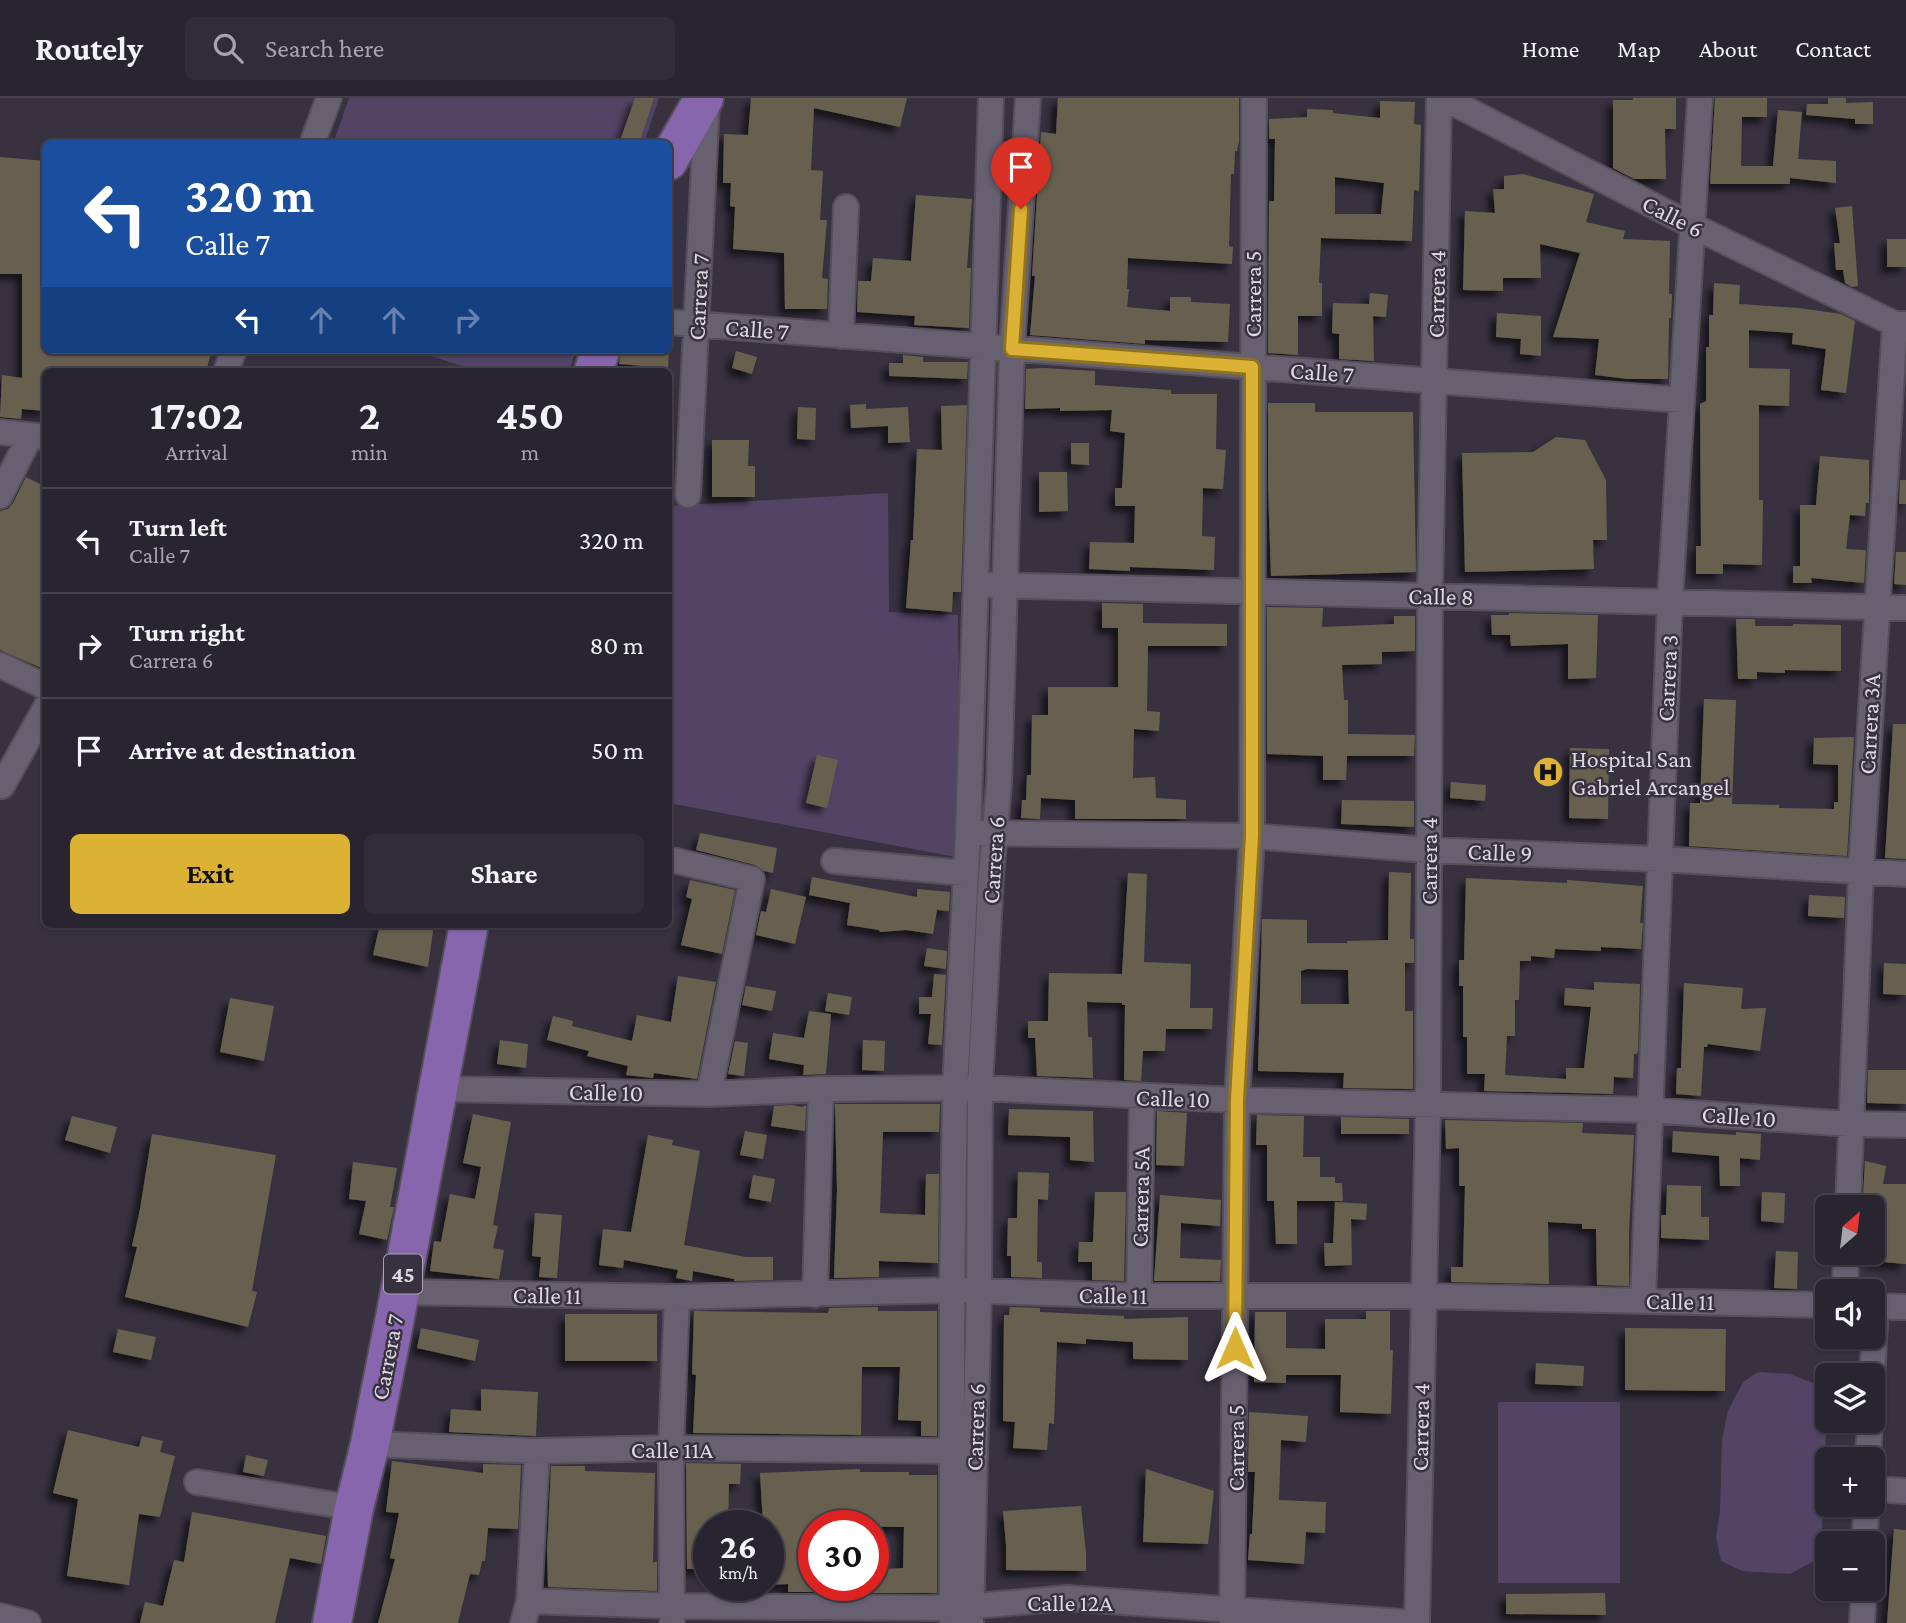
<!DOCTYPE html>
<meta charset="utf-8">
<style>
:root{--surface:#292530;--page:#312d38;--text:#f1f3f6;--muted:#a5a5ab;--line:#45424c;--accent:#dbb233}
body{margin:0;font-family:"Crimson Pro",serif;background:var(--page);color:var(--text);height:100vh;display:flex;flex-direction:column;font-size:26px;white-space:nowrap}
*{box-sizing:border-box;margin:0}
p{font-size:23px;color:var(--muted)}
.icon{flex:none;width:38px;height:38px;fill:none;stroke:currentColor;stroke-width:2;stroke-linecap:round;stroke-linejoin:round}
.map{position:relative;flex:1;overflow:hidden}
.side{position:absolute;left:42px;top:270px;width:630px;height:560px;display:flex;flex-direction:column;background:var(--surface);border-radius:10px;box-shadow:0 2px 5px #0004,0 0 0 2px var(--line)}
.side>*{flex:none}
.hud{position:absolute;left:42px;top:42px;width:630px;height:214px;border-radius:10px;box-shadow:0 2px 5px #0004,0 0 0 2px var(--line);background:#1a4fa0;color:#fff;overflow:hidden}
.needle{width:46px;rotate:28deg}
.buttons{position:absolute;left:1815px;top:1097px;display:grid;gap:14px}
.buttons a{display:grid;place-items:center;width:70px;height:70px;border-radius:10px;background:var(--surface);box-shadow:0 2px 5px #0004,0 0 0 2px var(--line);font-size:35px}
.speed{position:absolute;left:693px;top:1412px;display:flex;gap:14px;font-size:35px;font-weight:700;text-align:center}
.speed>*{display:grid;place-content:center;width:91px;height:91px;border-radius:50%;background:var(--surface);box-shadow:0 2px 5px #0004,0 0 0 2px var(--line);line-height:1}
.speed small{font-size:18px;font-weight:400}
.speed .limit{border:10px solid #d22;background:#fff;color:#111}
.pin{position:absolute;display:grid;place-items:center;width:60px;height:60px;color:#fff;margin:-72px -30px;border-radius:50% 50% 50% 0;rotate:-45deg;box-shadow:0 0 7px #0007}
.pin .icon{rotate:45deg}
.me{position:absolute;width:77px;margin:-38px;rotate:0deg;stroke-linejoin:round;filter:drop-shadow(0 0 5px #0008)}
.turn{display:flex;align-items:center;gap:24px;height:147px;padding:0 28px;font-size:32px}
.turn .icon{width:91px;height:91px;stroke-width:2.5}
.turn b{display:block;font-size:49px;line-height:60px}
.lanes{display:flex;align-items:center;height:66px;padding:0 28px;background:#0003;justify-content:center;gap:35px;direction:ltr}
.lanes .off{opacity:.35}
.eta{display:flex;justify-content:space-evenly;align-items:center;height:119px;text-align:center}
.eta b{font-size:42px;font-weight:700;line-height:49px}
.cta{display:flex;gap:14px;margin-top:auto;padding:14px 28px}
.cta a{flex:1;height:80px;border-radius:10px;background:var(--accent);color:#111;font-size:28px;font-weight:700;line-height:80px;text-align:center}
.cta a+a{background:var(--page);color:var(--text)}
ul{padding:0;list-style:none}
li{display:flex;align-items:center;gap:21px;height:105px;padding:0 28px;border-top:2px solid var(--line)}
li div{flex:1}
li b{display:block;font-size:26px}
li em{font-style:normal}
header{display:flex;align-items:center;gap:42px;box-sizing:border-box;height:98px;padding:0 35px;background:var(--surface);border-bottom:2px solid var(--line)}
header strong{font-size:33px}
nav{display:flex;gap:38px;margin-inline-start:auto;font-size:24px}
.search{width:490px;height:63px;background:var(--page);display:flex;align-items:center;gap:18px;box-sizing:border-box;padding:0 24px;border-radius:10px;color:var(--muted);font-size:26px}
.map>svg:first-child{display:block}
.green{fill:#534465}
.building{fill:#676150;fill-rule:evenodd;filter:url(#shadow)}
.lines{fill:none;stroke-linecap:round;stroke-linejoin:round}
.minor-casing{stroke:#544e5a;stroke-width:28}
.primary-casing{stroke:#544e5a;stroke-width:42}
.minor{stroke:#676071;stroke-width:24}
.primary{stroke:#8766ae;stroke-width:38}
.route-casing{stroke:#8e7421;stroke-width:18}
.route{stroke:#dbb233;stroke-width:12}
.labels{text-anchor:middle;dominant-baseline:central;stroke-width:5;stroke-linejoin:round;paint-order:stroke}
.shield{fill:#373140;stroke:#aaa6b1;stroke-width:2}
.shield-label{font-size:23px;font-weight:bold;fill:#dbd8e1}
.street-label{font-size:24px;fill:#dbd8e1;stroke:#373140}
.poi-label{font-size:24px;fill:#dbd8e1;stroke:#373140;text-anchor:start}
</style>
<header>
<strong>Routely</strong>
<div class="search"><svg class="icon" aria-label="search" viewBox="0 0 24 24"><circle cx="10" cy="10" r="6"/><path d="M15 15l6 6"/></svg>Search here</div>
<nav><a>Home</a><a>Map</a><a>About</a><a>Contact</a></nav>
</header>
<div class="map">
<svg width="1906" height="1525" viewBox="0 0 1906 1525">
<defs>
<filter id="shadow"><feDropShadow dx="-6" dy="6" stdDeviation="3.5" flood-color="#0009"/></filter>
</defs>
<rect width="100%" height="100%" fill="#373140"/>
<path class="green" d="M349,0H659L644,45L333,46Z
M413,252H576L569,273H477Z
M888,395L889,514L958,517L961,760L669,705V408Z
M1758,1274L1790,1276L1818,1287L1826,1333L1821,1459L1790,1476L1742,1473L1721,1463L1716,1439L1720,1413L1722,1341L1728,1313L1743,1284Z
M1498,1304H1620V1485H1498Z"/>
<path class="building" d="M635,0H654L639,46H619Z
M751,0H907L900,29L814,10L811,72L823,73L820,122H827L822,180L828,181L827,211H785L784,155L733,151L735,109L730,108L731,85H723L724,36L748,37Z
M1058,0H1239V43L1237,53H1235L1234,76H1231L1229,148L1233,149L1232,166L1128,160L1127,191H1129L1127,209L1170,213V199H1191V204L1230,206L1228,244L1145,242V246L1030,237L1035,178H1032L1041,34L1056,36Z
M1633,0H1676V31H1665L1666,81H1634L1613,70V2H1633Z
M1715,0H1767V19H1742L1741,68H1773L1778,12L1802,14L1798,61L1836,63V85L1790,80V86H1710Z
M1828,0H1846V5L1873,4V26H1855V21L1806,17L1807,6H1828Z
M1380,3L1415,4L1414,26L1421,27L1419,93L1414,92L1412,143L1321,140L1319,185H1322V218H1298V257L1268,255L1269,103H1274L1275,41H1269V21L1307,19V11L1333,12V15L1380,20ZM1335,79L1384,85L1381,116H1335Z
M0,59L46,63V252H212L206,273H46V313L22,311L21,321L0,319L2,277L22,280V176H0Z
M1523,76L1594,96L1586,124L1625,133L1623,141L1670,143L1669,196H1672L1671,220H1669L1668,281H1628L1595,277L1599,241L1553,239L1580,155L1540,146L1541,180H1503V193L1463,192L1465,113L1495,115L1493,91H1504V78Z
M916,97L972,101L967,170H971L969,230L914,227L915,218L857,214L858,183H871L873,160L911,163Z
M1852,108L1858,188L1852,189L1845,185L1843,172H1836L1834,145H1840L1835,110Z
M1887,141H1906V169H1887Z
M1714,185L1740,187L1739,206L1799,210L1841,216L1855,223L1846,295L1821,292L1826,251L1792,246L1793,235L1749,232V270L1790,271L1789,308L1759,307V402H1763L1762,467L1723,466V476H1696V448H1701L1700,306L1706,303V249H1709V217H1713Z
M1370,195L1388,197L1386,219L1373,218L1374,263L1339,261V236L1332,235L1333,205L1369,206Z
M1497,215L1541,218V258L1520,256L1521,241L1496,239Z
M621,252H669L668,270L619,266Z
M736,253L757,259L752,276L732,270Z
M903,257L923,259V264H968L967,281L889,278V265H903Z
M1043,270L1095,273V287L1171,292V296H1217L1216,351L1226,352L1223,391L1203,390L1202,438L1215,439L1214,472L1130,469V473L1089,471L1090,444L1134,445L1135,408H1115V390H1122L1125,335L1110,333L1112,312L1060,313V310L1025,311L1026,271Z
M1268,305H1315V314H1413L1416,474L1271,478L1268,387Z
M866,306V311L908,309L910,344L888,345V328L851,330L850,307Z
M967,307L961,494H953L952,514L906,510L911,442H913L917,351L942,352L941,308Z
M798,309L816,310L815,342L797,341Z
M1556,339L1585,342L1606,382L1607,442H1593L1594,471L1465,474L1462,355L1533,354Z
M712,342H749L748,368H755V399H712Z
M1071,345H1089V367L1071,366Z
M1820,358L1869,362V405H1866L1865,418L1850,417L1846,451L1866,452L1864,485L1811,480L1812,485H1793V468H1800V407H1816Z
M1039,374H1067L1068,413L1039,414Z
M26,379L46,389V572L0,552V413L8,411L13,405Z
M1900,382H1906V406H1899Z
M1896,454H1906V487L1894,486Z
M1102,505L1143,506V525L1227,526V548H1148L1147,613L1160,614L1159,633L1134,631L1133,680L1155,679L1156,700L1186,702V721H1075V702L1041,700L1040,721L1021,720L1022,702H1026L1027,677H1031L1032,617H1048V589H1118V530H1102Z
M1267,509L1323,510L1322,529L1394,526V518H1415V553L1382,554V566L1342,567L1344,602H1348V636L1415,637L1414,658H1347L1346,682H1323V658L1267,656Z
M1509,515L1598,517L1596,580L1568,581V546L1511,548L1510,537H1492L1491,517H1509Z
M1736,521H1755V528H1793V526L1841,527V573L1785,572V575L1757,574V581H1738Z
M1704,601L1736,602L1732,706L1779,707V710L1834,711V704H1838V667L1813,666L1814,640L1854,639L1847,758L1689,748L1690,705H1700Z
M1893,626H1906V761L1885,760Z
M1570,650L1609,651L1608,721L1569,720Z
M817,657L838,662L827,710L806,705Z
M1451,684L1486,687L1485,703L1450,700Z
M1342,702L1414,703V729L1341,726Z
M700,735L777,750L773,775L764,773L755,767L696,752Z
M1389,774L1411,775L1410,841H1414V865H1405V913H1413V991L1343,990L1344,975L1258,973L1262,821L1307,822V845H1347V843L1388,842ZM1307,871L1348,872L1349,906H1301V873Z
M1128,775L1147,776L1144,864L1191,866L1190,910H1213L1212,931H1166L1165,953H1143L1141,983L1124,982L1125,907H1122V905L1087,904L1088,939H1092L1093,980L1037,978L1035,940H1028V923H1048L1049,875L1122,876Z
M812,779L917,799V791L950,794L949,813L937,812L933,836L906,832L880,834L879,832L847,827L850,805L809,797Z
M1466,780L1567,785V782L1643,788L1640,825H1643L1641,851L1601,849V853L1555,851L1554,860L1531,858V863H1520L1519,902H1515V938H1507L1505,977L1566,981V970H1584L1591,909L1564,907L1565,890L1594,892V884L1640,886L1638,952L1637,956H1634L1633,980L1614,979L1613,996L1484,993L1485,976H1467V939H1463V888H1459V862H1464Z
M690,782L735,792L722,856L681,847L692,801L686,799Z
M771,791L806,799L795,846L756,837L761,813L766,814Z
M1809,797L1845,799L1844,820L1808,818Z
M380,826H434L428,869L373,857Z
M927,850L947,853L946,871L924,868Z
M1884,865L1906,866V897L1883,896Z
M934,876L946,877L942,947L928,946L931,916H919V899H932Z
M678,878L716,884L697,981L654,975L653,980L626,977L628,968L587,958L589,953L547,942L553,918L573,923L572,928L632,943L637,917L671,924Z
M1684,885L1743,890L1741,911L1766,910L1760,953L1708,946L1707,949H1704L1701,998L1676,996L1677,970H1681Z
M746,888L776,893L772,913L742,907Z
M828,895L852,899L849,917L825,913Z
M230,900L274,908L264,963L220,954Z
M809,913L831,916L826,976L803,977L804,967L769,961L773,935L804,940Z
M500,942L528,946L526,970L497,966Z
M863,942L885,943L884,973L862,972Z
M735,943L748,945L744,978L728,976Z
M1868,972H1906V1006L1867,1005Z
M835,1006H940L939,1034H883L880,1115L925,1117L926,1076H939L938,1165L879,1163V1179L834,1180L837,1092Z
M792,1007L802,1009L806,1007L805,1033L771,1028L774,1008Z
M1009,1011L1093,1013L1094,1064L1070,1062V1039L1008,1037Z
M1157,1013L1187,1015L1184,1068L1156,1067Z
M473,1016L511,1024L493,1127L498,1128L493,1150L504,1152L499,1181L430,1173L434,1143L441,1144L450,1096L475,1101L481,1069L463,1065Z
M1257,1017L1304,1018L1303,1059H1320V1079H1335V1085H1342L1343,1103H1297V1146H1276L1274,1103H1267V1047H1256Z
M72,1018L117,1029L110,1055L65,1042Z
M1341,1019L1409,1021V1036H1341Z
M1445,1022L1583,1025L1582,1035L1634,1037L1629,1132V1188L1597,1187L1596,1131H1582V1126L1548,1124L1549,1186L1451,1184V1169H1463L1465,1088H1459V1050L1446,1051Z
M745,1033L767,1037L763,1061L740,1057Z
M1673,1033L1736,1037V1034L1761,1036L1760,1062L1740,1060V1088H1720L1719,1058L1672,1054Z
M152,1036L276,1057L252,1193L257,1194L248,1229L125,1199L137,1149L132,1148L140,1111Z
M648,1037L673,1042L672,1047L700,1053L684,1147L746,1159H773V1182L734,1183V1181L693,1173L692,1183L676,1180L678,1172L624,1162L623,1170L599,1167L603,1131L631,1134Z
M1865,1063L1886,1068L1883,1086H1906V1166L1872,1163V1099L1863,1098Z
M353,1064L397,1070L390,1109H394L387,1142L359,1136L366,1103L349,1101Z
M1018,1074L1049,1075L1048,1102L1038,1101L1037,1164H1042V1180L1011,1179V1158H1007L1008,1120H1017Z
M753,1077L775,1081L771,1104L749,1100Z
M1667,1087L1701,1088V1119H1709V1142L1661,1140V1117H1666Z
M1095,1094H1126L1124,1183L1092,1182V1164H1078L1079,1144H1093Z
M1762,1094L1785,1095L1784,1125L1761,1123Z
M1160,1097L1221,1102L1220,1128L1181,1125L1180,1160L1221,1162L1220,1183H1154Z
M1335,1104L1367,1106L1366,1122L1351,1121L1352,1167L1325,1168L1324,1145H1333Z
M535,1115L562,1117L557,1180L539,1179L541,1159L532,1158Z
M1776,1153L1798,1154L1797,1191L1774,1190Z
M878,1209V1213H937V1338H921V1323L898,1322L900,1269H862L861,1337L693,1335L696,1277L692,1276L694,1213L828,1215L829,1210Z
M1010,1209L1040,1210V1214L1124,1218V1221L1188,1219V1262L1133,1261V1244L1086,1241V1246L1057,1244L1054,1326L1049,1325L1047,1352L1013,1350L1015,1324L1003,1323L1004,1217H1009Z
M1366,1213H1390V1252H1393L1391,1316L1340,1314L1341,1277H1286V1285L1254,1284L1255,1214H1286V1250L1325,1251V1221H1366Z
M565,1216H657V1263H565Z
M421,1230L479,1242L475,1263L417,1250Z
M1625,1230L1726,1231L1725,1293L1625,1292Z
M118,1231L156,1239L151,1262L113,1254Z
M1536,1265L1584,1268L1583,1288L1535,1286Z
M481,1291L538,1294L536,1338L449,1334L451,1311L481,1313Z
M1249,1314L1308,1318L1306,1344L1281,1342L1279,1402L1326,1404L1325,1435L1306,1434L1304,1466L1248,1462L1250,1436H1252L1255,1374H1248Z
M68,1332L139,1349L142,1338L163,1343L160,1354L175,1358L160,1419L139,1416L129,1487L67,1478L78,1401L53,1395Z
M246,1357L268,1362L264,1378L243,1374Z
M392,1363L483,1375V1366L521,1367L518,1431L488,1430L485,1463H482L479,1477L470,1476L458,1525H378L395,1461L390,1460L399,1415L386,1414Z
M686,1365L741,1366L740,1386H729L728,1428H709V1471H687Z
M551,1368H585V1373L655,1375L653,1464H657V1493L548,1489L547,1453Z
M860,1371V1374H909V1377H937V1495H873V1472L903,1470L904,1429L814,1428V1438H810L813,1488H823L824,1494H788V1486L768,1487V1427H763L760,1375Z
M1146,1371L1214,1393L1208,1446L1143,1444Z
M1081,1408L1086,1455V1473L1006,1472V1447L1003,1413Z
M192,1414L326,1438L321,1466L290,1460L275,1525H140L145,1504L163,1508L174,1462L184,1464Z
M1894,1431L1906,1432V1525H1887Z
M1605,1495L1606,1517L1506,1516V1496Z"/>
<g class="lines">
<g class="minor-casing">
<path id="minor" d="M1444,0L1691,127L1895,226H1906
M312,46L329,0
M668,224L1682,302
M841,238L846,109
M226,273L234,252
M0,334L45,339
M688,397L707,3
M0,398L30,338
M990,487L1906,510
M0,567L46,589
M2,688L46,609
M980,735L1252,738L1428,752L1659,761L1906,776
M668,761L752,781L709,996
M834,763L965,775
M439,991L709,996L821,991L980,990L1237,1002L1649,1012L1850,1026L1906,1027
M1848,1110L1861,773L1895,226
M400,1194L677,1199L952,1192L1139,1198H1422L1827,1207
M1845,1194L1846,1155
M815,1197L821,991
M1139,1198L1142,999
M1643,1202L1670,503L1700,0
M1872,1208L1906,1209
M1872,1281L1876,1208
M370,1346L537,1353L671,1350L968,1353
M1868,1362L1870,1323
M197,1384L354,1410
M1872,1391L1906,1393
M1865,1446L1866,1407
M529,1503L672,1508L952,1510L1067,1500L1417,1525
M0,1518L28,1525
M672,1523L671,1350L677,1199
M523,1525L529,1503L537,1353
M952,1525V1192L955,990L968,735L991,0
M971,1525L979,1193L980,990L991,778L999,686L1012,251L1028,0
M1232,1525L1237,1002L1252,738L1254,0
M1417,1525L1428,1008L1430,498L1439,0
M1862,1525L1864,1491"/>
</g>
<g class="primary-casing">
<path id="primary" d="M668,63L704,0
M594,273L600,252
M332,1525L354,1410L370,1346L400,1194L469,826"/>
</g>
<use href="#minor" class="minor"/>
<use href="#primary" class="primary"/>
</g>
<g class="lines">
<g class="route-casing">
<path id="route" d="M1021,111L1012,251L1252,269V738L1237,1002L1235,1250"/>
</g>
<use href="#route" class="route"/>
</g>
<defs>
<g id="hospital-disc" transform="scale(1.575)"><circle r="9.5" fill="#dbb233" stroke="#373140"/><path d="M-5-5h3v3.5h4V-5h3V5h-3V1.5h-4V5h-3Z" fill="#111"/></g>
</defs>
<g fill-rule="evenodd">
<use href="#hospital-disc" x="1548" y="674"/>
</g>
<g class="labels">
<rect class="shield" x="384" y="1156.5" width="38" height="39" rx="5"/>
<g class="shield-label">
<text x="403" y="1176">45</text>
</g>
<g class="street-label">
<text transform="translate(1673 118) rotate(27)">Calle 6</text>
<text transform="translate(1252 196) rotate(-90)">Carrera 5</text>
<text transform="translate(1436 196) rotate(-89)">Carrera 4</text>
<text transform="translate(698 199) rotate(-87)">Carrera 7</text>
<text transform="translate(757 231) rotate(4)">Calle 7</text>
<text transform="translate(1322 274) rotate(4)">Calle 7</text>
<text transform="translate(1441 498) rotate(1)">Calle 8</text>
<text transform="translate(1667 580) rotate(-87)">Carrera 3</text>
<text transform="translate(1869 626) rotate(-87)">Carrera 3A</text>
<text transform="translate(1500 754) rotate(2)">Calle 9</text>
<text transform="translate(993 762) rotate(-86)">Carrera 6</text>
<text transform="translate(1428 763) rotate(-90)">Carrera 4</text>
<text transform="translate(606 994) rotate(1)">Calle 10</text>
<text transform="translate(1173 1000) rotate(2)">Calle 10</text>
<text transform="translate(1739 1018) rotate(4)">Calle 10</text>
<text transform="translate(1140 1099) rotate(-89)">Carrera 5A</text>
<text transform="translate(547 1197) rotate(1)">Calle 11</text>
<text transform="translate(1113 1197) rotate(1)">Calle 11</text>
<text transform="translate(1680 1203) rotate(1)">Calle 11</text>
<text transform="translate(387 1259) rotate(-79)">Carrera 7</text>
<text transform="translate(975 1329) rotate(-88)">Carrera 6</text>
<text transform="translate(1420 1329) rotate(-89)">Carrera 4</text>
<text transform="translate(1235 1350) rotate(-90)">Carrera 5</text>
<text x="672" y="1351">Calle 11A</text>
<text x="1070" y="1504">Calle 12A</text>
</g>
<g class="poi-label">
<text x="1571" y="660">Hospital San<tspan x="1571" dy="28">Gabriel Arcangel</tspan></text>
</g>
</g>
</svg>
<div class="buttons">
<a><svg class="needle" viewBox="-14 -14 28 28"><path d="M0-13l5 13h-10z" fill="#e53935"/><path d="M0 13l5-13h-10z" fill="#a5a5ab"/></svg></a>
<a><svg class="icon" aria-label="sound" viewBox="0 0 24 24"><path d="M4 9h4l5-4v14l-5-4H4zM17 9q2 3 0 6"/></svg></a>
<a><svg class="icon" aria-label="layers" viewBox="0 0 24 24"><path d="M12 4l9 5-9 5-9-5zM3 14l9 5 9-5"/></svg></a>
<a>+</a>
<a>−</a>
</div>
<div class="speed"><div>26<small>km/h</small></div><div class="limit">30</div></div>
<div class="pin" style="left:1021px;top:111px;background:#d93025"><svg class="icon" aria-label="arrive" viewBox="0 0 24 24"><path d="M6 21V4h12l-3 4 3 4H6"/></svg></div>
<svg class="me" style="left:1235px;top:1250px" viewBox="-20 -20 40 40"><path d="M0-17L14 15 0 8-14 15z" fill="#dbb233" stroke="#fff" stroke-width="4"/></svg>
<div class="hud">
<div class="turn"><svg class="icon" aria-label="left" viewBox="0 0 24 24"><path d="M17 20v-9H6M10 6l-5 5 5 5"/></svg><div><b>320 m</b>Calle 7</div></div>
<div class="lanes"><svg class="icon" aria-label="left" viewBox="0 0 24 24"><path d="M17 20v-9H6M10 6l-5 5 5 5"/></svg><svg class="icon off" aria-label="ahead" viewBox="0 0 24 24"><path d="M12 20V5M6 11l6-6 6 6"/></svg><svg class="icon off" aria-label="ahead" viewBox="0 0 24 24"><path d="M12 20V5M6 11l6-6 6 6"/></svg><svg class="icon off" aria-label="right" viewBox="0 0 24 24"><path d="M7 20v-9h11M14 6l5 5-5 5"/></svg></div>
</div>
<section class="side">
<div class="eta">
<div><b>17:02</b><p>Arrival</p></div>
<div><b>2</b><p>min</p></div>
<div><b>450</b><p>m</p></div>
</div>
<ul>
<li><svg class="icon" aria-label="left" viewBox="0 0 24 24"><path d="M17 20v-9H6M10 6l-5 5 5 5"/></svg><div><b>Turn left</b><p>Calle 7</p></div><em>320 m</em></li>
<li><svg class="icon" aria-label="right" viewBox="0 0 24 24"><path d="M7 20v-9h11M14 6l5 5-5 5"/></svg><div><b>Turn right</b><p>Carrera 6</p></div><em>80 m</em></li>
<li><svg class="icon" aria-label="arrive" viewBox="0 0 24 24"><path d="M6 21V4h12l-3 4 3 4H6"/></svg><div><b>Arrive at destination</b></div><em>50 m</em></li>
</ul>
<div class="cta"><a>Exit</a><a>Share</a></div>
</section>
</div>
